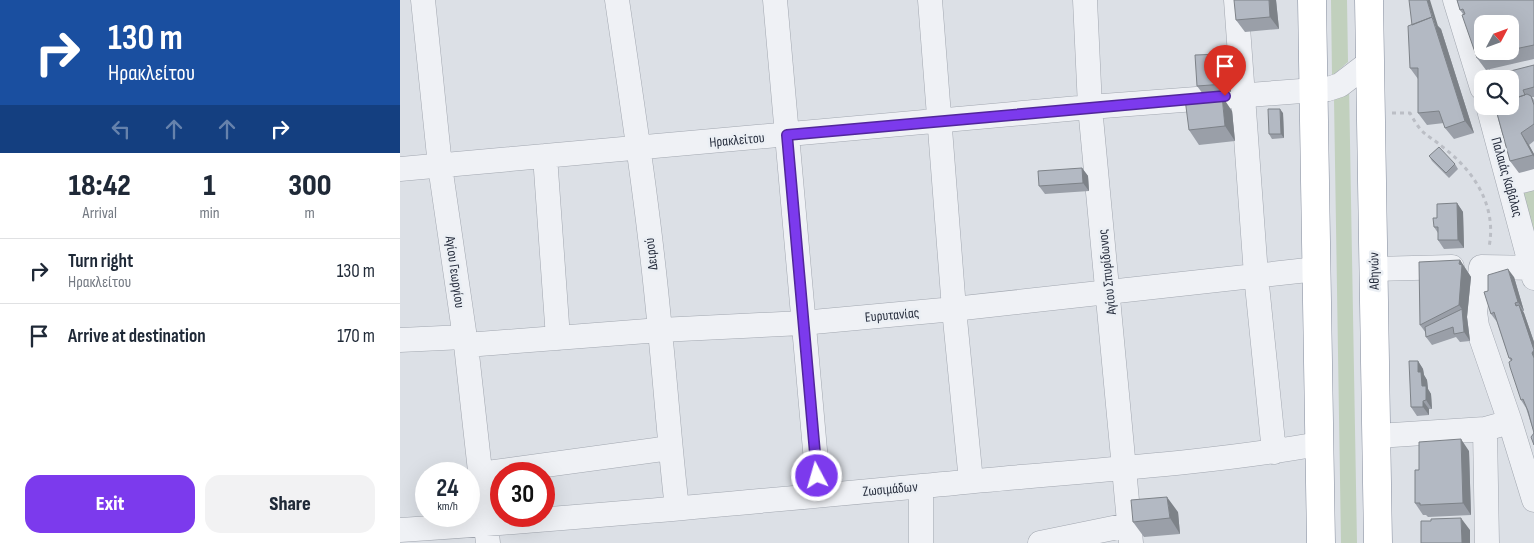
<!DOCTYPE html>
<meta charset="utf-8">
<style>
:root{--surface:#fff;--page:#f2f2f3;--text:#1f2937;--muted:#747a83;--line:#e0e1e3;--accent:#7c3aed}
body{margin:0;font-family:"Sofia Sans Condensed",sans-serif;background:var(--page);color:var(--text);height:100vh;display:flex;flex-direction:column;font-size:19px;white-space:nowrap}
*{box-sizing:border-box;margin:0}
p{font-size:16px;color:var(--muted)}
.icon{flex:none;width:28px;height:28px;fill:none;stroke:currentColor;stroke-width:2;stroke-linecap:round;stroke-linejoin:round}
.map{position:relative;flex:1;overflow:hidden}
.details{display:flex;flex-direction:column;background:var(--surface);width:400px}
.details>*{flex:none}
.hud{background:#1a4fa0;color:#fff;overflow:hidden}
.needle{width:32px;rotate:49deg}
.buttons{position:absolute;left:1074px;top:15px;display:grid;gap:10px}
.buttons a{display:grid;place-items:center;width:45px;height:45px;border-radius:10px;background:var(--surface);box-shadow:0 5px 20px #0002;font-size:25px}
.speed{position:absolute;left:15px;top:462px;display:flex;gap:10px;font-size:25px;font-weight:700;text-align:center}
.speed>*{display:grid;place-content:center;width:65px;height:65px;border-radius:50%;background:var(--surface);box-shadow:0 5px 20px #0002;line-height:1}
.speed small{font-size:12px;font-weight:400}
.speed .limit{border:8px solid #d22;background:#fff;color:#111}
.pin{position:absolute;display:grid;place-items:center;width:42px;height:42px;color:#fff;margin:-51px -21px;border-radius:50% 50% 50% 0;rotate:-45deg;box-shadow:0 0 5px #0007}
.pin .icon{rotate:45deg}
.me{position:absolute;width:55px;margin:-28px;rotate:354deg;stroke-linejoin:round;filter:drop-shadow(0 0 4px #0008)}
.turn{display:flex;align-items:center;gap:18px;height:105px;padding:0 25px;font-size:22px}
.turn .icon{width:65px;height:65px;stroke-width:2.5}
.turn b{display:block;font-size:35px;line-height:42px}
.lanes{display:flex;align-items:center;height:48px;padding:0 25px;background:#0003;justify-content:center;gap:25px;direction:ltr}
.lanes .off{opacity:.35}
.eta{display:flex;justify-content:space-evenly;align-items:center;height:85px;text-align:center}
.eta b{font-size:30px;font-weight:800;line-height:35px}
.primary-button{display:flex;gap:10px;margin-top:auto;padding:10px 25px}
.primary-button a{flex:1;height:58px;border-radius:15px;background:var(--accent);color:#fff;font-size:20px;font-weight:800;line-height:58px;text-align:center}
.primary-button a+a{background:var(--page);color:var(--text)}
ul{padding:0;list-style:none}
li{display:flex;align-items:center;gap:15px;height:65px;padding:0 25px;border-top:1px solid var(--line)}
li div{flex:1}
li b{display:block;font-size:19px}
li em{font-style:normal}
main{display:flex;flex:1;min-height:0}
.map>svg:first-child{display:block}
.green{fill:#c1d0bd}
.lines{fill:none;stroke-linecap:round;stroke-linejoin:round}
.minor-casing{stroke:#a2a7b0;stroke-width:25}
.highway-casing{stroke:#848c9d;stroke-width:29}
.path{stroke:#bbbec5;stroke-width:3;stroke-dasharray:4 4;stroke-linecap:butt}
.minor{stroke:#eff1f5;stroke-width:24}
.highway{stroke:#fff;stroke-width:28}
.wall{fill:#9a9fa8;fill-rule:evenodd}
.shaded-wall{fill:#7d8288}
.building{fill:#b3b9c3;stroke:#7d8288}
.route-casing{stroke:#51269a;stroke-width:12}
.route{stroke:#7c3aed;stroke-width:9}
.labels{text-anchor:middle;dominant-baseline:central;stroke-width:5;stroke-linejoin:round;paint-order:stroke}
.street-label{font-size:14px;fill:#262d3d;stroke:#ebeff4}
</style>
<main>
<section class="details">
<div class="hud">
<div class="turn"><svg class="icon" aria-label="right" viewBox="0 0 24 24"><path d="M7 20v-9h11M14 6l5 5-5 5"/></svg><div><b>130 m</b>Ηρακλείτου</div></div>
<div class="lanes"><svg class="icon off" aria-label="left" viewBox="0 0 24 24"><path d="M17 20v-9H6M10 6l-5 5 5 5"/></svg><svg class="icon off" aria-label="ahead" viewBox="0 0 24 24"><path d="M12 20V5M6 11l6-6 6 6"/></svg><svg class="icon off" aria-label="ahead" viewBox="0 0 24 24"><path d="M12 20V5M6 11l6-6 6 6"/></svg><svg class="icon" aria-label="right" viewBox="0 0 24 24"><path d="M7 20v-9h11M14 6l5 5-5 5"/></svg></div>
</div>
<div class="eta">
<div><b>18:42</b><p>Arrival</p></div>
<div><b>1</b><p>min</p></div>
<div><b>300</b><p>m</p></div>
</div>
<ul>
<li><svg class="icon" aria-label="right" viewBox="0 0 24 24"><path d="M7 20v-9h11M14 6l5 5-5 5"/></svg><div><b>Turn right</b><p>Ηρακλείτου</p></div><em>130 m</em></li>
<li><svg class="icon" aria-label="arrive" viewBox="0 0 24 24"><path d="M6 21V4h12l-3 4 3 4H6"/></svg><div><b>Arrive at destination</b></div><em>170 m</em></li>
</ul>
<div class="primary-button"><a>Exit</a><a>Share</a></div>
</section>
<div class="map">
<svg width="1134" height="543" viewBox="0 0 1134 543">
<rect width="100%" height="100%" fill="#dce0e6"/>
<path class="green" d="M931,0H947L948,62L932,76Z
M949,84L957,543H941L934,99Z
M1134,189V235L1122,192Z"/>
<g class="lines">
<g class="minor-casing">
<path id="minor" d="M23,0L40,166L66,345L88,543
M217,0C233,110 250,220 260,331C266,390 270,449 277,508
M375,0L419,495
M530,0L554,309L571,481
M685,0L690,107L731,543
M836,0L856,275L874,452
M1055,0L1082,88
M1088,106L1134,278
M145,156L158,338
M0,169L690,107L928,89L940,85L970,62
M1109,184L1134,178
M1134,268L1081,267L1075,312L1077,326L1110,422L1134,500
M974,269L1052,267
M0,340L64,337
M66,345L260,330L402,323L554,309L917,269
M1085,429L1087,543
M977,436L1085,429L1110,422
M80,474L270,448
M521,486V543
M0,530C185,518 370,500 555,483C676,471 799,465 919,444
M640,543L728,525"/>
</g>
<g class="highway-casing">
<path id="highway" d="M912,0L921,543
M969,0L978,543"/>
</g>
<path class="path" d="M992,113H1010C1023,137 1025,132 1044,148C1075,172 1097,207 1089,247"/>
<use href="#minor" class="minor"/>
<use href="#highway" class="highway"/>
</g>
<path class="wall" d="M876,0L879,29L845,32L836,20Z
M1057,0H1134V59L1086,70L1077,58L1063,14L1060,10ZM1110,24V51H1082Z
M1038,26L1041,29L1074,133L1054,139L1045,128L1044,123L1027,125L1018,113V79L1010,68Z
M829,62L831,92L803,94L797,86Z
M1134,65V97H1132L1134,100V141L1129,145L1134,154V169L1119,173L1110,161L1095,108L1094,106Z
M832,111L835,141L799,145L789,130Z
M883,113L884,138L872,139L869,134Z
M1029,156L1055,164L1058,169L1049,178L1032,161Z
M682,168L688,176L689,191L645,194L639,186Z
M1057,203L1063,212L1064,248L1044,249L1038,240V233L1034,227L1037,218Z
M1060,260L1071,277L1067,317L1070,341L1060,342L1056,337L1032,345L1026,337V333L1020,325Z
M1114,277L1124,311H1123L1124,313L1134,342V445V433L1126,408L1121,400L1111,361L1109,358L1097,322L1091,314L1088,291Z
M1018,361L1023,369L1024,375L1027,380L1028,389L1031,394L1032,409H1029V415L1017,416L1011,407Z
M1069,451L1071,515L1028,517L1026,515H1023L1015,503L1019,470Z
M778,512L780,534L744,537L733,522Z"/>
<path class="shaded-wall" d="M869,0H876L879,29L870,17Z
M1027,0H1030L1038,26L1041,29L1074,133L1065,121Z
M823,54L829,62L831,92L825,84Z
M822,96L832,111L835,141L825,126Z
M880,109L883,113L884,138L881,134Z
M1121,133L1129,145L1134,154V157Z
M682,168L688,176L689,191L683,183Z
M1057,203L1063,212L1064,248L1058,240Z
M1060,260L1071,277L1067,317L1070,341L1064,332L1062,309L1059,305Z
M1108,269L1114,277L1124,311L1118,302Z
M1115,303L1121,311L1119,305L1124,313L1134,342V358Z
M1018,361L1023,369L1024,375L1027,380L1028,389L1031,394L1032,409L1026,400L1018,372Z
M1023,401L1029,409V415L1023,407Z
M1061,439L1069,451L1071,515L1063,503Z
M767,497L778,512L780,534L770,518Z
M1061,518L1070,530V543H1062Z"/>
<path class="building" d="M834,0H869L870,17L836,20Z
M1009,0H1027L1032,17L1012,25Z
M1057,0H1134V45L1110,50V24H1082V51H1107L1077,58L1062,15L1065,14L1063,9L1060,10Z
M1032,17L1065,121L1045,128L1039,111L1018,113V68H1010L1008,26Z
M823,54L825,84L797,86L795,55Z
M1134,65V87L1123,90L1125,95L1110,100V79H1087V77Z
M1127,94L1131,96L1134,105V124L1121,133L1133,155L1110,161L1095,106H1110V100Z
M822,96L825,126L789,130L785,99Z
M868,109H880L881,134H869Z
M1039,147L1055,164L1046,173L1029,156Z
M682,168L683,183L639,186L638,171Z
M1057,203L1058,240H1038V227H1034L1033,218H1037V204Z
M1060,260L1059,264L1062,265L1059,305L1020,325L1019,262Z
M1108,269L1118,302L1115,303L1116,306L1119,305L1134,350L1132,353L1134,358V445L1131,437L1134,433L1128,411L1123,399L1121,400L1110,367L1109,362L1112,360L1111,358H1109L1094,312L1091,314L1084,292L1088,291V275Z
M1062,309L1064,332L1054,334L1053,327L1026,337L1025,327Z
M1009,361H1018V372H1021L1022,386H1026V400L1023,401V407H1011Z
M1061,439L1063,503L1020,505V503H1015V470H1019V442Z
M767,497L770,518L733,522L731,500Z
M1061,518L1062,543H1021V521H1031V519Z"/>
<g class="lines">
<g class="route-casing">
<path id="route" d="M417,476L387,135L825,96"/>
</g>
<use href="#route" class="route"/>
</g>
<g class="labels">
<g class="street-label">
<text transform="translate(337 140) rotate(-5)">Ηρακλείτου</text>
<text transform="translate(1107 177) rotate(74)">Παλαιάς Καβάλας</text>
<text transform="translate(251 254) rotate(-97)">Δειρού</text>
<text transform="translate(974 271) rotate(-91)">Αθηνών</text>
<text transform="translate(55 272) rotate(82)">Αγίου Γεωργίου</text>
<text transform="translate(707 272) rotate(-96)">Αγίου Σπυρίδωνος</text>
<text transform="translate(492 315) rotate(-5)">Ευρυτανίας</text>
<text transform="translate(490 489) rotate(-5)">Ζωσιμάδων</text>
</g>
</g>
</svg>
<div class="buttons">
<a><svg class="needle" viewBox="-14 -14 28 28"><path d="M0-13l5 13h-10z" fill="#e53935"/><path d="M0 13l5-13h-10z" fill="#747a83"/></svg></a>
<a><svg class="icon" aria-label="search" viewBox="0 0 24 24"><circle cx="10" cy="10" r="6"/><path d="M15 15l6 6"/></svg></a>
</div>
<div class="speed"><div>24<small>km/h</small></div><div class="limit">30</div></div>
<div class="pin" style="left:825px;top:96px;background:#d93025"><svg class="icon" aria-label="arrive" viewBox="0 0 24 24"><path d="M6 21V4h12l-3 4 3 4H6"/></svg></div>
<svg class="me" style="left:417px;top:476px" viewBox="-20 -20 40 40"><circle r="17" fill="#7c3aed" stroke="#fff" stroke-width="3"/><path d="M0-11L8 9 0 5-8 9z" fill="#fff"/></svg>
</div>
</main>
